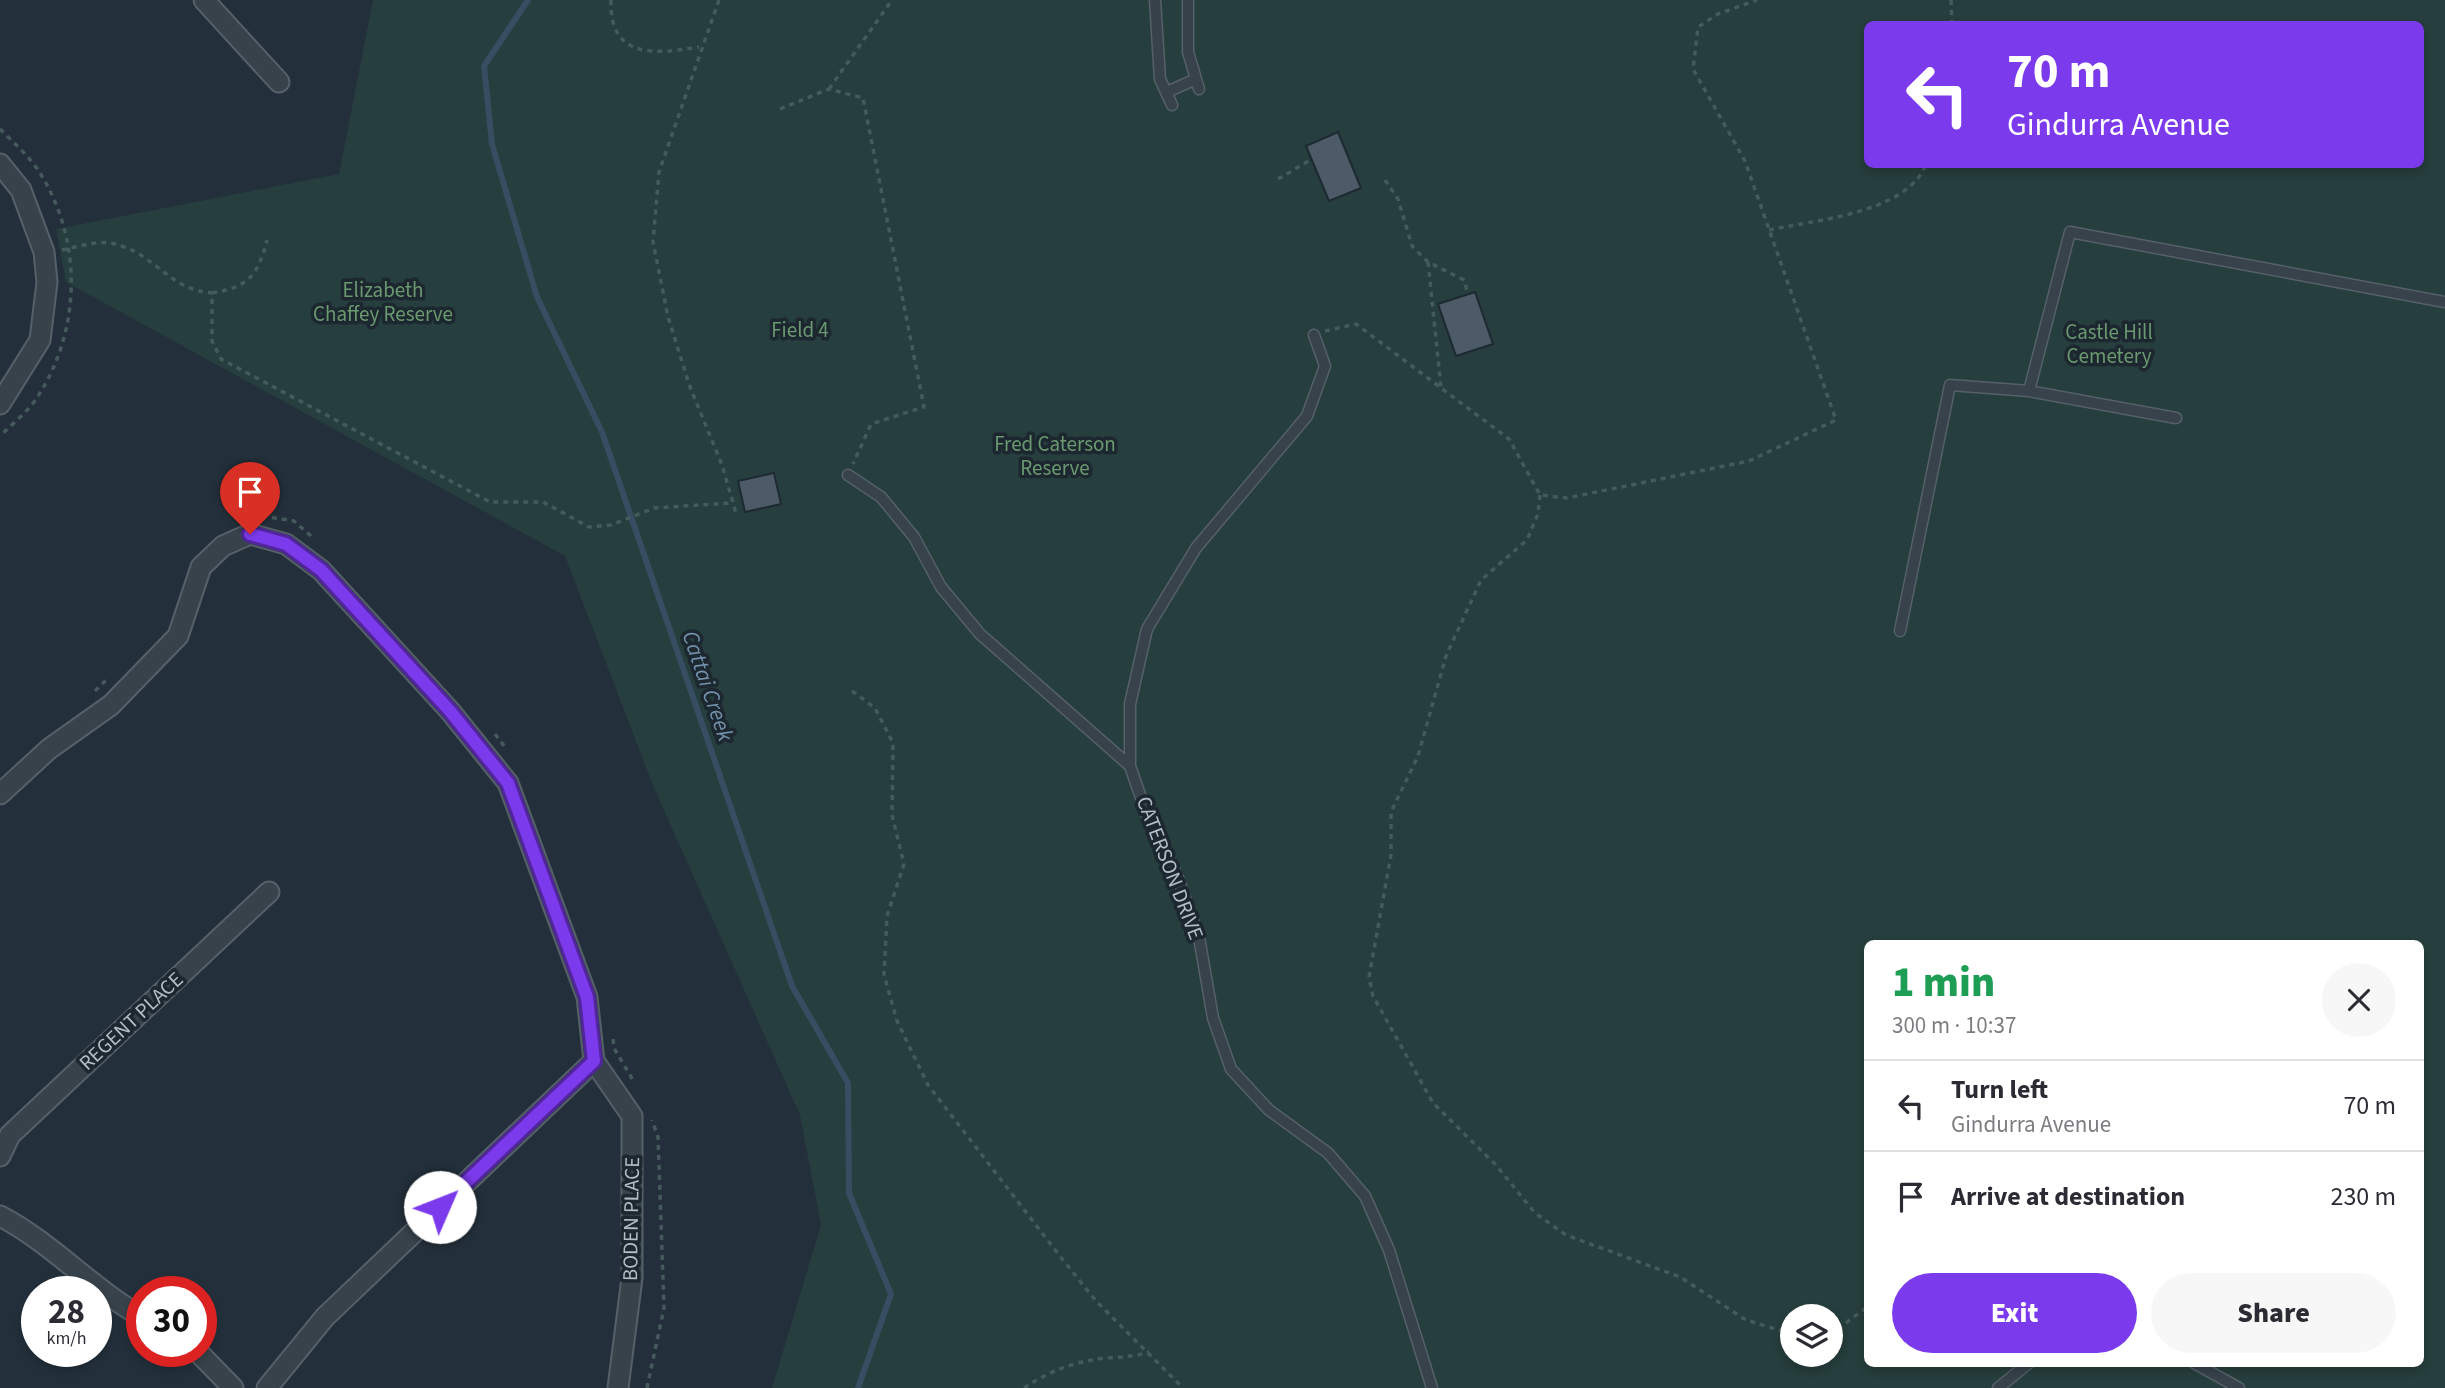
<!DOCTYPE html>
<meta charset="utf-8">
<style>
:root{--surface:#fff;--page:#f7f7f7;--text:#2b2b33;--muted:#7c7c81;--line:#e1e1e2;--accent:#7c3aed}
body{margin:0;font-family:"Source Sans 3",sans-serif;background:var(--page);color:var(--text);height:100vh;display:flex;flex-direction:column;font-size:26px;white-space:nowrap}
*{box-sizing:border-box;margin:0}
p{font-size:23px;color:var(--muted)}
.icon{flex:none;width:38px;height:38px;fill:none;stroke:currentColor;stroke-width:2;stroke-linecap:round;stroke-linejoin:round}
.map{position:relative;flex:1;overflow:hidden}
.drawer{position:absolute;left:1864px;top:940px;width:560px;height:427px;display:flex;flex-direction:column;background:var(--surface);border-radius:10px;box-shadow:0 4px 10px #0003}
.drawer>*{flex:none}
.top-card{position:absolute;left:1864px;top:21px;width:560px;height:147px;border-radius:10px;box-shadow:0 4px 10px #0003;background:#7c3aed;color:#fff;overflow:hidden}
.controls{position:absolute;left:1780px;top:1304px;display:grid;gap:14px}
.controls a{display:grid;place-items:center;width:63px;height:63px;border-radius:50%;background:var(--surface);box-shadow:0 4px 10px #0003;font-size:35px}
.speed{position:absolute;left:21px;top:1276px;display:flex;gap:14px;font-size:35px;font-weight:700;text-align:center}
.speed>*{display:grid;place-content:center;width:91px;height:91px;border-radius:50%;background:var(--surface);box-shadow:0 4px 10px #0003;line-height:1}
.speed small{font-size:18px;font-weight:400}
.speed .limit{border:10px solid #d22;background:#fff;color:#111}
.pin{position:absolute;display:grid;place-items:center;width:60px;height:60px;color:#fff;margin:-72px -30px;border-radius:50% 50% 50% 0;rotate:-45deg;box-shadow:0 0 7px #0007}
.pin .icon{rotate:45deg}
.me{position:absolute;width:77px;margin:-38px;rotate:46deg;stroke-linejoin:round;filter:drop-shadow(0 0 5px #0008)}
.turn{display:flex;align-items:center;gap:24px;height:147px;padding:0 28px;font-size:32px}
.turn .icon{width:91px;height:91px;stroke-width:2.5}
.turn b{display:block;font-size:49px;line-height:60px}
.round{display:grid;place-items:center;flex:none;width:74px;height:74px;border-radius:37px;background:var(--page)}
.headline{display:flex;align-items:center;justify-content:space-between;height:119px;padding:0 28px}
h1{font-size:42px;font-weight:800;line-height:52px;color:#1e9e55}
.cta{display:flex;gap:14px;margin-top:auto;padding:14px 28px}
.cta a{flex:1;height:80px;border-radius:42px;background:var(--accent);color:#fff;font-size:28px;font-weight:800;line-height:80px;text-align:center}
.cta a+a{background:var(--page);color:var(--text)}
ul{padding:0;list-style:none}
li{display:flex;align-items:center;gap:21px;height:91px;padding:0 28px;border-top:2px solid var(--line)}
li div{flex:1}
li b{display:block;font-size:26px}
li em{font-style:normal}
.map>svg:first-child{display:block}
.green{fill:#263e3d;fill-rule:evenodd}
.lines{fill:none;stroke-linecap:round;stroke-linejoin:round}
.stream{stroke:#374e62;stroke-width:6}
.building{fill:#4c5b67;stroke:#1e2932;stroke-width:2}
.service-casing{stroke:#556069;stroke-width:13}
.minor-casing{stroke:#556069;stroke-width:23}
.path{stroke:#455a5b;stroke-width:3.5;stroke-dasharray:5 5;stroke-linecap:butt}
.service{stroke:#37424b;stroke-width:10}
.minor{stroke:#37424b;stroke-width:19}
.route-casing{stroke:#51269a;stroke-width:18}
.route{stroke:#7c3aed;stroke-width:12}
.labels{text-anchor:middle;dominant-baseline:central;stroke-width:7;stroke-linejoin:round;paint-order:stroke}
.park-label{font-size:21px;fill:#6a986f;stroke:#1c2730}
.street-label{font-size:21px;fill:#b2bdc7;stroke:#1c2730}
.water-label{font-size:23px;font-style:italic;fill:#7391aa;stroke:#1c2730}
</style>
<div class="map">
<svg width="2445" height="1388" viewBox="0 0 2445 1388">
<rect width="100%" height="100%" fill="#23303b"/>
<path class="green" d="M373,0H2445V1388H772L821,1225L800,1115L654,788L565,556L66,282L56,229L339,174ZM1867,24H2420V164H1867ZM1867,943H2420V1363H1867ZM1792,1316H1830V1354H1792Z"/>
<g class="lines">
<path class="stream" d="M528,0L484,66L492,144L537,297L602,432L792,986L848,1083L849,1193L891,1294L858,1388"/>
</g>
<path class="building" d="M1338,132L1361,188L1329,201L1306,146Z
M1475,292L1493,344L1456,356L1438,304Z
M774,473L781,504L745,512L738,481Z"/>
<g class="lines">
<g class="service-casing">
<path id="service" d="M1155,0L1160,79L1172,105
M1188,0V52L1199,89
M1167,92L1196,79
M1314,335L1325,366L1307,416L1196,548L1147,629L1130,704V766L1148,818L1177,875L1199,937L1213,1018L1231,1069L1269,1110L1328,1153L1365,1196L1389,1250L1432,1388
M2029,391L2176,418
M848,475L881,497L914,537L941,587L980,634L1130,766
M1900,631L1950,385L2029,391L2070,232L2445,302
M2194,1363L2239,1388
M1998,1388L2029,1363"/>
</g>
<g class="minor-casing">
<path id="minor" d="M204,0L279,82
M0,164L21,190L44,252L47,282L40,340L0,404
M0,794L49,749L111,705L178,636L201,567L223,546L250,534L286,544L321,570L450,711L508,783L587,997L594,1061L632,1116V1278L618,1388
M0,1156L10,1135L269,892
M0,1216C52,1243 91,1288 142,1317
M197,1351L233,1388
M267,1388L325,1317L594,1061"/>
</g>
<path class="path" d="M611,0C609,60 656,54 699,47
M719,0L659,172L653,242L668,317L690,387L722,465L736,513
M1951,0L1952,24
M829,89L892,0
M780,109L829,89L863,98L924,407L871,424L853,464
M0,129C13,142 30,157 40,173C84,243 81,335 34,402C25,414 11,425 0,436
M1278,179L1312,159
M1385,180L1398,199L1412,246L1428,262L1464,280L1468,294
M1769,230C1815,220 1908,213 1926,164
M62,250C82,246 101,238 122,246C157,258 171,290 212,293V341L221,359L490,502H543L589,527L611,525L654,508L731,503
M1428,262L1441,387
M212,293C249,287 258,275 267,240
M1325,331L1356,324L1509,439L1540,495L1567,498L1749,461L1836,420L1745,161L1693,69L1698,27L1718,14L1757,0
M1540,495L1538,514L1527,540L1481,580L1446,656L1418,756L1391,812V855L1369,977L1373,996L1433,1103L1495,1164L1535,1213L1566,1235L1680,1277L1746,1320L1792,1334
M262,516L294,521L311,536
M95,691L107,679
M852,691L875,708L893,743L892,815L904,864L887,916L884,975L897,1021L928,1085L1059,1255L1096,1301L1183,1388
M495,734L505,747
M613,1039L614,1048L634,1082
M1830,1335L1867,1307
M647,1388L664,1308L658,1137L652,1120
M1024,1388C1049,1371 1076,1361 1106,1358C1122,1357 1133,1357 1149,1352"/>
<use href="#service" class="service"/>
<use href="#minor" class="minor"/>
</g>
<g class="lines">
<g class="route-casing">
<path id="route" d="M250,534L286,544L321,570L450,711L508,783L587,997L594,1061L440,1207"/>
</g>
<use href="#route" class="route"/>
</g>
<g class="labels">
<g class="park-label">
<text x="383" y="290">Elizabeth<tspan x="383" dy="24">Chaffey Reserve</tspan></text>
<text x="800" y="330">Field 4</text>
<text x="2109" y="332">Castle Hill<tspan x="2109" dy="24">Cemetery</tspan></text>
<text x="1055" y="444">Fred Caterson<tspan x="1055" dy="24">Reserve</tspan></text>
</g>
<g class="street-label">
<text transform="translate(1170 868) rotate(69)">CATERSON DRIVE</text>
<text transform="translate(131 1021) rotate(-43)">REGENT PLACE</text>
<text transform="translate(631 1219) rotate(-89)">BODEN PLACE</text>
</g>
<g class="water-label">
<text transform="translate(708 686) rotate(71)">Cattai Creek</text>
</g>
</g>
</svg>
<div class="controls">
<a><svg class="icon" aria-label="layers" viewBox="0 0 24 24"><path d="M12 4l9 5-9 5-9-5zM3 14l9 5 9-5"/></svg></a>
</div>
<div class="speed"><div>28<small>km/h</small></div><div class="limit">30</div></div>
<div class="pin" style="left:250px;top:534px;background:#d93025"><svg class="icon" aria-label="arrive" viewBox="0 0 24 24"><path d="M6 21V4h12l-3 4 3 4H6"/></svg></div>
<svg class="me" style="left:440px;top:1207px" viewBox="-20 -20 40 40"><circle r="19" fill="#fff"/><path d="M0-13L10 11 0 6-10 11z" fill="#7c3aed"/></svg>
<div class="top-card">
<div class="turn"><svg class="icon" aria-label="left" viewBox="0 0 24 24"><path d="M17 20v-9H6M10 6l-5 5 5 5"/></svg><div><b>70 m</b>Gindurra Avenue</div></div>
</div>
<section class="drawer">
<div class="headline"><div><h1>1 min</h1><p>300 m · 10:37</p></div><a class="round"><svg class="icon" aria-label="close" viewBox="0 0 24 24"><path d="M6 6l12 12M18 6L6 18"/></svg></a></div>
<ul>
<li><svg class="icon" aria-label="left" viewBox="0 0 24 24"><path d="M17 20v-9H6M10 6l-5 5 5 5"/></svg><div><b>Turn left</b><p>Gindurra Avenue</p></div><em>70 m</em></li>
<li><svg class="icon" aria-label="arrive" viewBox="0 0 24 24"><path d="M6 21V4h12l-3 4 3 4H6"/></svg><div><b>Arrive at destination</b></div><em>230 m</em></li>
</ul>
<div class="cta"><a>Exit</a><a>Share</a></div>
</section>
</div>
